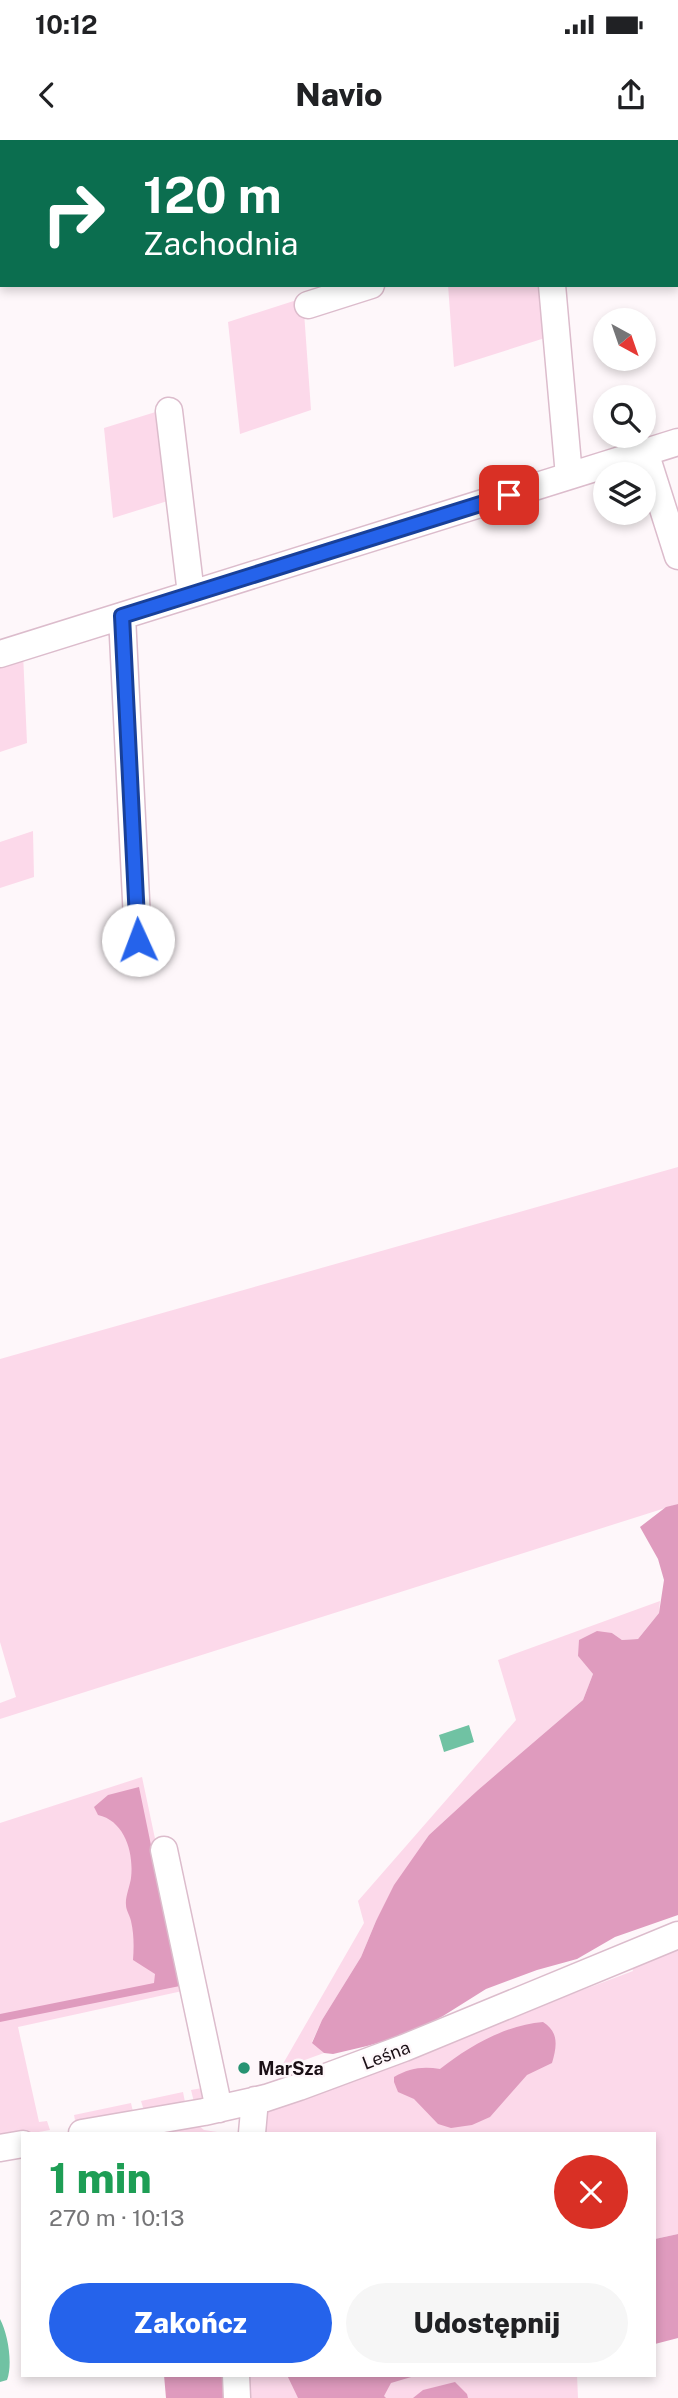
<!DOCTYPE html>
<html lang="pl">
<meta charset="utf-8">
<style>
:root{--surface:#fff;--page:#f6f6f6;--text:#202124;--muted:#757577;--accent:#2563eb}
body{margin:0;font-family:"Public Sans",sans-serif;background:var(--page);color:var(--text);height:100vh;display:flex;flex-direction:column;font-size:26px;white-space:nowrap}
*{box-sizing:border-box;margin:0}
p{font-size:23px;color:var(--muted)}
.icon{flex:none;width:38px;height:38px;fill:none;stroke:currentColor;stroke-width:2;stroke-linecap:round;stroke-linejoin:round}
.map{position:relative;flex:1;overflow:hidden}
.side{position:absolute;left:21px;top:1992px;width:635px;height:245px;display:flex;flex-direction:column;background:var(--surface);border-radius:0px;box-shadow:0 4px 10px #0003}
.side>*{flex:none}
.banner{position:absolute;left:0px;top:0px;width:679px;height:147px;box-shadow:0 4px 10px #0003;background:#0b6e4f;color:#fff;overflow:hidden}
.needle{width:46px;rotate:140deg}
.controls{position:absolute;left:593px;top:168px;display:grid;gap:14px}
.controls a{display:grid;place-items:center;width:63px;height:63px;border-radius:50%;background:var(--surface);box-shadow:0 4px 10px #0003;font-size:35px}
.pin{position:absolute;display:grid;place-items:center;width:60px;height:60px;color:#fff;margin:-30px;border-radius:14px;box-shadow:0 4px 10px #0006}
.me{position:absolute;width:77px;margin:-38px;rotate:358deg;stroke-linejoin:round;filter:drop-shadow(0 0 5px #0008)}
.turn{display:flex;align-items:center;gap:24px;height:147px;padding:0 28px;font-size:32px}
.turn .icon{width:91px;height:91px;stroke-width:2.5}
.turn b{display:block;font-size:49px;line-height:60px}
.round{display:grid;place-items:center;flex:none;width:74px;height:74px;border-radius:37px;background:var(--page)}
.overview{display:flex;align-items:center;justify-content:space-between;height:119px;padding:0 28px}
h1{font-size:42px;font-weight:800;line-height:52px;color:#1e9e55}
.cta{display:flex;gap:14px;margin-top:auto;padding:14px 28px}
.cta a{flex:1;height:80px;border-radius:42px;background:var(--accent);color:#fff;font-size:28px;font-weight:800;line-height:80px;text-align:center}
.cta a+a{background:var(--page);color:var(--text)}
.status{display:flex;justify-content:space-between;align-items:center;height:49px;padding:0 35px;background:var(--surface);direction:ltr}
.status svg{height:19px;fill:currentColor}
header{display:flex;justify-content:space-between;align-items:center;height:91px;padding:0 28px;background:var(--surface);font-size:32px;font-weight:800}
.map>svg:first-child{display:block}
.green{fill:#fcd9ea}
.forest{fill:#df9bbe}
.water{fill:#70c2a3}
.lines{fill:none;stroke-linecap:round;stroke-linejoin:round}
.minor-casing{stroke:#dcbccc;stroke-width:29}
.minor{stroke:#fff;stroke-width:26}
.route-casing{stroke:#184099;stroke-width:18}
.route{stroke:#2563eb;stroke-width:12}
.poi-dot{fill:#279372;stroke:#fef7fa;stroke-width:2.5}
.labels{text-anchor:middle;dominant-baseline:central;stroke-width:5;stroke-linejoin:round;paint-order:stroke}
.street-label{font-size:18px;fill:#1b1016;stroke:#fef7fa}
.poi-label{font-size:18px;font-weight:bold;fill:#1b1016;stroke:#fef7fa;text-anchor:start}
</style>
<div class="status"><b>10:12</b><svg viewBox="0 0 49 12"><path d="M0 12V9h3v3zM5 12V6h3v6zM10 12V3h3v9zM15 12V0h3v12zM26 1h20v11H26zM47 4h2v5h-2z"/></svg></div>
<header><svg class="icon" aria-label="back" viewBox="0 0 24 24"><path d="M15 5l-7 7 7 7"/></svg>Navio<svg class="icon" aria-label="share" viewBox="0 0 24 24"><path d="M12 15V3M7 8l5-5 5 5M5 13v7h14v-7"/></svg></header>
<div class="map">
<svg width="678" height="2258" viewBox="0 0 678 2258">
<rect width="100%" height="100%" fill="#fef7fa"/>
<path class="green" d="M448,145H544L548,197L454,227Z
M303,158L311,270L240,294L228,182Z
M162,270L174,359L113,378L104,288Z
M23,513L27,603L0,612V521Z
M33,691L34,737L0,748V702Z
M678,1027V1364L0,1579V1563L16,1557L0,1502V1219Z
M660,1461L659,1473L638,1499L622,1500L612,1493L578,1516L593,1534L583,1560L478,1650L429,1695L376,1781L361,1817L322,1880L312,1902L324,1913L280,1929L364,1783L358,1761L516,1580L498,1520Z
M142,1637L187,1850L191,1849L212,1946C210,1956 205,1961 195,1966L191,1950L208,1947L187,1850L18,1887L39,1982L47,1981L50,1990L16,1996L14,1992L0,1994V1683Z
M678,1808V2094L655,2099L654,1993H261L266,1969L633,1831L632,1827Z
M183,1952L186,1967L145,1974L141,1961Z
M131,1963L134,1976L76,1985L74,1975Z
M198,1985L204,1990L224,1993H148Z
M230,2235H577L578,2258H230Z"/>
<path class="forest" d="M678,1364V1775L615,1797L577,1819L537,1830L486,1849L443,1876L409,1894L367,1906L333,1914L324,1913L312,1903L322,1880L361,1817L376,1781L394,1745L429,1695L478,1650L583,1560L593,1534L578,1516L579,1500L597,1491L612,1493L622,1500L638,1499L659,1473L664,1440L658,1419L640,1387L666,1367Z
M139,1647L180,1846L0,1882V1874L154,1843L155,1834L133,1820C134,1807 134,1794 131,1781C130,1776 126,1770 126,1765C125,1757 130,1746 131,1738C134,1713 125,1681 98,1675L94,1667L108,1655Z
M543,1882C559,1892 557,1906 552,1923L527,1935L490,1977L472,1985L451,1988L438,1984L414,1959L398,1952L394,1942V1937C409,1928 423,1926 440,1929C469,1906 506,1885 543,1882Z
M678,2094V2198L655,2204V2099Z
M164,2235H230V2258H166Z
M287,2235H418L391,2243L384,2256L386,2258H298Z
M455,2242L467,2254L468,2258H413L423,2250Z"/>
<path class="water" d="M469,1585L474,1602L444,1612L439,1595Z
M0,2179C8,2194 13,2224 7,2240L0,2242Z"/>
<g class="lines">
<g class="minor-casing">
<path id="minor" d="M155,2L160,0
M0,50L2,49
M552,145L569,336
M308,165L371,145
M169,271L191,454
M645,312L678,416
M122,476L138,800
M0,514L678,302
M164,1710L219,1969
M82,1993L204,1972L266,1958L299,1947L404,1908L678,1795
M252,1993L255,1960
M0,2008L23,2004
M236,2235L237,2258"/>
</g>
<use href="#minor" class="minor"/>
</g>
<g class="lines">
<g class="route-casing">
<path id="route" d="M138,800L122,476L509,355"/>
</g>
<use href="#route" class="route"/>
</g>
<circle class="poi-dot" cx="244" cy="1928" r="7"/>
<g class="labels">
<g class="street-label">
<text transform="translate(386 1915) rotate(-21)">Leśna</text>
</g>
<g class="poi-label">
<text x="258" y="1928">MarSza</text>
</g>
</g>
</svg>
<div class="controls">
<a><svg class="needle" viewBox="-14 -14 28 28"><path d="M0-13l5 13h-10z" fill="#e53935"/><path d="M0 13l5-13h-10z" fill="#757577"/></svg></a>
<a><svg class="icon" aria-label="search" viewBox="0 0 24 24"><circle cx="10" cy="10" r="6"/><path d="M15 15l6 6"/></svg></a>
<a><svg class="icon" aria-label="layers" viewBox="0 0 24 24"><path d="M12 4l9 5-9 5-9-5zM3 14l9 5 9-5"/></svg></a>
</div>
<div class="pin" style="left:509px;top:355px;background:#d93025"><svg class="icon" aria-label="arrive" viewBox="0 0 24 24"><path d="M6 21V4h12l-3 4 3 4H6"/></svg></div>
<svg class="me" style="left:138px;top:800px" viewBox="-20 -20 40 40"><circle r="19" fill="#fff"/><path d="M0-13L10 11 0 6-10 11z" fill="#2563eb"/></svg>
<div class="banner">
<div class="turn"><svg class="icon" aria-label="right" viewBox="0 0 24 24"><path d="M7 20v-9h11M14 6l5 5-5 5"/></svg><div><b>120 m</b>Zachodnia</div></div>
</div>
<section class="side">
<div class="overview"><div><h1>1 min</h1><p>270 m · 10:13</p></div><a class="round" style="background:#d93025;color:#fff"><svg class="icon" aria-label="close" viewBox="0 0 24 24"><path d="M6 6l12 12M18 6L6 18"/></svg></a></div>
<div class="cta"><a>Zakończ</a><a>Udostępnij</a></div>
</section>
</div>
